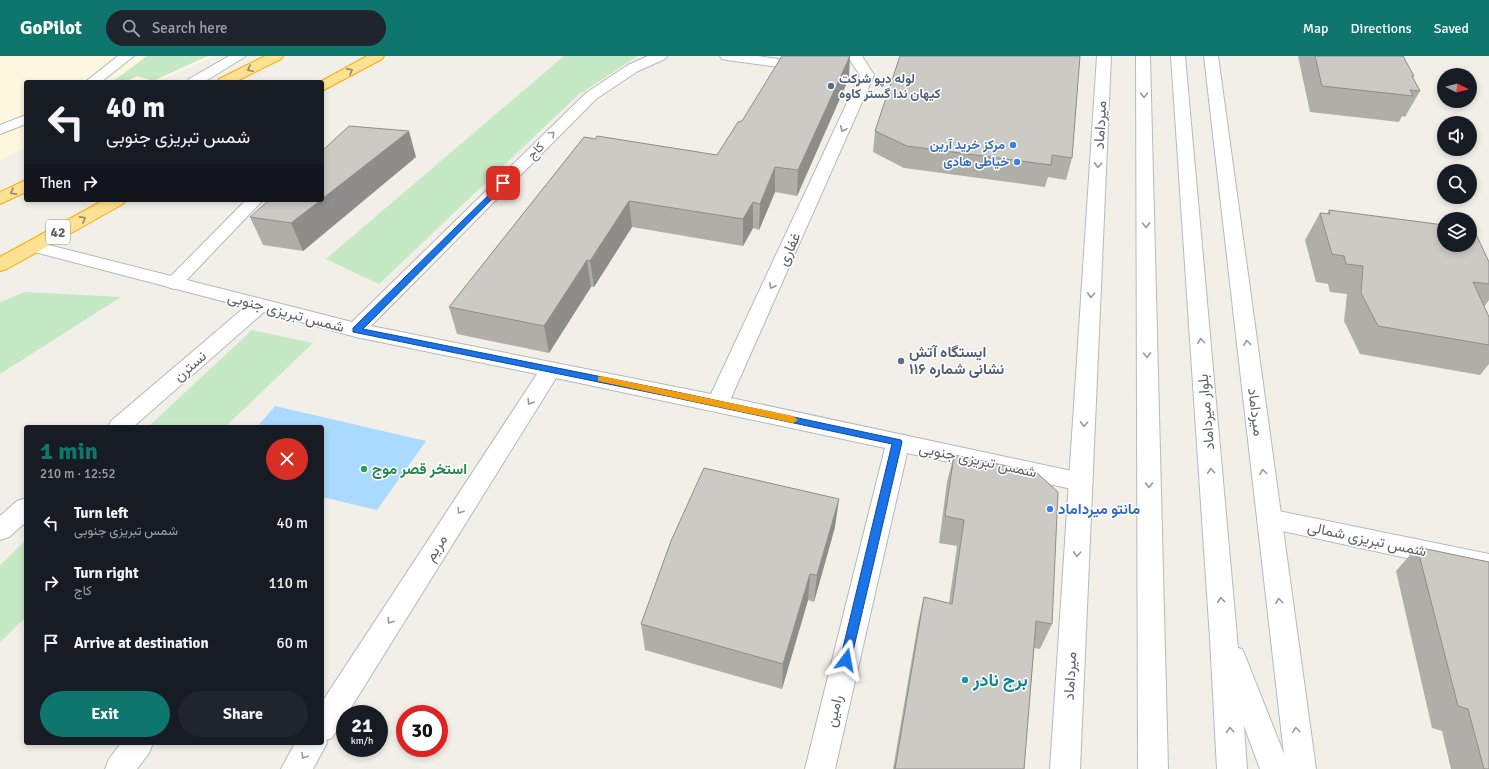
<!DOCTYPE html>
<meta charset="utf-8">
<style>
:root{--surface:#171b24;--page:#20242c;--text:#f1f3f6;--muted:#9ea1a6;--accent:#0f766e}
body{margin:0;font-family:Signika,Vazirmatn,sans-serif;background:var(--page);color:var(--text);height:100vh;display:flex;flex-direction:column;font-size:15px;white-space:nowrap}
*{box-sizing:border-box;margin:0}
p{font-size:13px;color:var(--muted)}
.icon{flex:none;width:22px;height:22px;fill:none;stroke:currentColor;stroke-width:2;stroke-linecap:round;stroke-linejoin:round}
.map{position:relative;flex:1;overflow:hidden}
.side{position:absolute;left:24px;top:369px;width:300px;height:320px;display:flex;flex-direction:column;background:var(--surface);border-radius:4px;box-shadow:0 2px 6px #0003}
.side>*{flex:none}
.top-card{position:absolute;left:24px;top:24px;width:300px;height:122px;border-radius:4px;box-shadow:0 2px 6px #0003;background:#171b24;color:var(--text);overflow:hidden}
.needle{width:26px;rotate:96deg}
.controls{position:absolute;left:1437px;top:12px;display:grid;gap:8px}
.controls a{display:grid;place-items:center;width:40px;height:40px;border-radius:50%;background:var(--surface);box-shadow:0 2px 6px #0003;font-size:20px}
.speed{position:absolute;left:336px;top:649px;display:flex;gap:8px;font-size:20px;font-weight:700;text-align:center}
.speed>*{display:grid;place-content:center;width:52px;height:52px;border-radius:50%;background:var(--surface);box-shadow:0 2px 6px #0003;line-height:1}
.speed small{font-size:10px;font-weight:400}
.speed .limit{border:6px solid #d22;background:#fff;color:#111}
.pin{position:absolute;display:grid;place-items:center;width:34px;height:34px;color:#fff;margin:-17px;border-radius:8px;box-shadow:0 2px 6px #0006}
.me{position:absolute;width:44px;margin:-22px;rotate:13deg;stroke-linejoin:round;filter:drop-shadow(0 0 3px #0008)}
.turn{display:flex;align-items:center;gap:14px;height:84px;padding:0 16px;font-size:18px}
.turn .icon{width:52px;height:52px;stroke-width:2.5}
.turn b{display:block;font-size:28px;line-height:34px}
.then{display:flex;align-items:center;height:38px;padding:0 16px;background:#0003;gap:8px;font-size:15px}
.round{display:grid;place-items:center;flex:none;width:42px;height:42px;border-radius:21px;background:var(--page)}
.summary{display:flex;align-items:center;justify-content:space-between;height:68px;padding:0 16px}
h1{font-size:24px;font-weight:800;line-height:30px;color:var(--accent)}
.primary-button{display:flex;gap:8px;margin-top:auto;padding:8px 16px}
.primary-button a{flex:1;height:46px;border-radius:24px;background:var(--accent);color:#fff;font-size:16px;font-weight:800;line-height:46px;text-align:center}
.primary-button a+a{background:var(--page);color:var(--text)}
ul{padding:0;list-style:none}
li{display:flex;align-items:center;gap:12px;height:60px;padding:0 16px}
li div{flex:1}
li b{display:block;font-size:15px}
li em{font-style:normal}
header{display:flex;align-items:center;gap:24px;box-sizing:border-box;height:56px;padding:0 20px;background:var(--accent);color:#fff}
header strong{font-size:19px}
nav{display:flex;gap:22px;margin-inline-start:auto;font-size:14px}
.search{width:280px;height:36px;background:var(--page);display:flex;align-items:center;gap:10px;box-sizing:border-box;padding:0 14px;border-radius:22px;color:var(--muted);font-size:15px}
.map>svg:first-child{display:block}
.commercial{fill:#fef7e0}
.green{fill:#c5e8c5}
.water{fill:#aadaff}
.lines{fill:none;stroke-linecap:round;stroke-linejoin:round}
.lane-casing{stroke:#b5b8bc;stroke-width:2}
.street-casing{stroke:#b5b8bc;stroke-width:2}
.secondary-casing{stroke:#b6babf;stroke-width:2}
.highway-casing{stroke:#f9ab00;stroke-width:2}
.lane{fill:#fff;fill-rule:evenodd}
.street{fill:#fff;fill-rule:evenodd}
.secondary{fill:#fff;fill-rule:evenodd}
.highway{fill:#fde293;fill-rule:evenodd}
.wall{fill:#afaea9}
.shaded-wall{fill:#8f8d8a}
.building{fill:#cccac5;stroke:#8f8d8a}
.oneway{stroke:#8e8975}
.oneway2{stroke:#979a9d}
.route{fill:#1a73e8;stroke:#114b97}
.slow{fill:#f59e0b}
.service-dot{fill:#5c6f8a;stroke:#fff;stroke-width:1.5}
.shop-dot{fill:#3f7fe0;stroke:#fff;stroke-width:1.5}
.leisure-dot{fill:#2e9e5b;stroke:#fff;stroke-width:1.5}
.culture-dot{fill:#0f9aa8;stroke:#fff;stroke-width:1.5}
.labels{text-anchor:middle;dominant-baseline:central;stroke-width:3;stroke-linejoin:round;paint-order:stroke}
.far-service-label{font-size:13px;font-weight:bold;fill:#4e5e75;stroke:#fff;text-anchor:start}
.far-shop-label{font-size:13px;font-weight:bold;fill:#366cbe;stroke:#fff;text-anchor:end}
.far-street-label{font-size:13px;fill:#5f6368;stroke:#fff}
.shield{fill:#fff;stroke:#8f9295;stroke-width:1}
.shield-label{font-size:14px;font-weight:bold;fill:#5f6368}
.street-label{font-size:15px;fill:#5f6368;stroke:#fff}
.service-label{font-size:15px;font-weight:bold;fill:#4e5e75;stroke:#fff;text-anchor:start}
.leisure-label{font-size:15px;font-weight:bold;fill:#27864d;stroke:#fff;text-anchor:start}
.shop-label{font-size:15px;font-weight:bold;fill:#366cbe;stroke:#fff;text-anchor:start}
.near-culture-label{font-size:18px;font-weight:bold;fill:#0d838f;stroke:#fff;text-anchor:start}
</style>
<header>
<strong>GoPilot</strong>
<div class="search"><svg class="icon" aria-label="search" viewBox="0 0 24 24"><circle cx="10" cy="10" r="6"/><path d="M15 15l6 6"/></svg>Search here</div>
<nav><a>Map</a><a>Directions</a><a>Saved</a></nav>
</header>
<div class="map">
<svg width="1489" height="713" viewBox="0 0 1489 713">
<rect width="100%" height="100%" fill="#f1efe8"/>
<path class="commercial" d="M0,0H215L156,26H26V91L0,105Z"/>
<path class="green" d="M147,0H208L153,25L137,20L125,26H112Z
M564,0H638L578,39L379,228L326,203Z
M25,236L121,241L0,318V246Z
M252,274L313,287L225,371H148Z
M26,484V561L0,586V509Z"/>
<path class="water" d="M275,350L426,385L377,454L322,441V371H257Z"/>
<g class="lines">
<g class="lane-casing">
<path id="lane" d="M118,0H134L101,26H85Z
M229,0H246L204,26H187L189,23Z
M26,59V68L0,78V69Z
M246,144H263L180,231L174,233L168,231L165,227L168,223Z
M121,687H153L149,697L137,713H105L109,703Z"/>
</g>
<g class="street-casing">
<path id="street" d="M648,0H667L665,3L638,15L596,43L371,270L711,338L860,19L847,0H862L874,19L731,342L1081,417L1089,420L1093,426L1089,432L1081,435L907,397L835,713H805L885,392L556,322L347,658H345V661L332,682L326,684L327,687L313,713H281L295,687H322V646L537,318L356,281L264,256L133,371H108L111,365L245,251L27,194L24,190L27,186L33,185L352,266L586,37L628,9Z
M720,0H757L807,7L812,8L814,11L812,14L807,15L727,4L722,3Z
M26,442V466L9,481L0,484V460L17,445Z
M1269,453L1489,498V520L1260,470L1257,463L1260,456Z"/>
</g>
<g class="secondary-casing">
<path id="secondary" d="M1097,0H1111L1080,713H1050Z
M1136,0H1150L1168,713H1138Z
M1171,0H1185L1238,592L1242,593L1246,602L1284,698L1204,0H1218L1316,713H1260L1244,670L1247,713H1217L1210,583Z"/>
</g>
<g class="highway-casing">
<path id="highway" d="M265,0H283L281,3L235,26H217L219,23Z
M367,0H384L382,3L322,35V26H320Z
M26,124V136L0,148V136Z
M104,144H126L123,148L7,213L0,215V201Z"/>
</g>
<use href="#lane" class="lane"/>
<use href="#street" class="street"/>
<use href="#secondary" class="secondary"/>
<use href="#highway" class="highway"/>
</g>
<path class="wall" d="M1298,0H1403L1413,22L1420,35L1405,61L1402,60L1399,66L1310,56Z
M849,22L797,140L775,136L759,174L753,172L743,190L632,171L594,231H591L549,297L457,278L449,251L584,81L717,99L742,65Z
M875,75L1072,102L1066,124L1048,121L1045,131L904,112L873,96Z
M416,101L303,195L263,189L250,161Z
M1329,154L1489,206V244L1484,251L1489,261V308L1480,319L1360,298L1344,265L1347,238L1330,236L1328,228L1316,226L1305,184L1320,157L1327,158Z
M954,399L1052,568L1040,593L1034,592L1024,713H893L918,567L924,541L949,547L957,490L939,487L947,426Z
M835,471L814,546L808,544L782,633L645,594L641,568Z
M1417,491L1489,713H1451L1442,675L1432,672L1396,515Z"/>
<path class="shaded-wall" d="M850,0L849,22L797,140L798,114Z
M409,75L416,101L303,195L291,167L321,144H322V143Z
M775,111V136L759,174L760,148Z
M629,145L632,171L594,231L590,205Z
M753,146V172L743,190V163Z
M587,204L591,231L549,297L544,270Z
M839,443L835,471L814,546L817,519Z
M810,518L808,544L782,633L783,608Z"/>
<path class="building" d="M782,0H850L798,114L775,111L760,148L753,146L743,163L629,145L590,205L587,204L544,270L449,251L584,81L595,83L597,80L717,99L738,66L742,65Z
M900,0H1080L1072,102L1052,99L1051,109L907,90L875,75Z
M1315,0H1403L1414,20H1412L1420,35L1410,34L1413,40L1322,30Z
M349,70L409,75L322,143V95Z
M269,144H321L291,167L250,161Z
M1329,154L1444,169V189H1470V173L1474,174L1489,206V228L1473,226L1489,261V289L1378,270L1361,237L1363,210L1346,208L1344,200L1332,198L1320,157L1330,158Z
M954,399L1036,416L1058,436L1052,568L1036,565L1024,713H895L924,541L952,548L964,464L945,460Z
M704,412L839,443L817,519L810,518L783,608L641,568L671,485Z
M1417,491L1489,506V713H1484L1468,653L1458,650Z"/>
<defs><path id="oneway-chevron" d="M-2-3.5L2.5 0L-2 3.5" fill="none" stroke-width="1.6" stroke-linecap="round" stroke-linejoin="round"/></defs>
<g class="oneway">
<use href="#oneway-chevron" transform="translate(250 13) rotate(153)"/>
<use href="#oneway-chevron" transform="translate(350 15) rotate(-29)"/>
<use href="#oneway-chevron" transform="translate(13 136) rotate(152)"/>
<use href="#oneway-chevron" transform="translate(83 163) rotate(-29)"/>
</g>
<g class="oneway2">
<use href="#oneway-chevron" transform="translate(1144 39) rotate(89)"/>
<use href="#oneway-chevron" transform="translate(843 73) rotate(115)"/>
<use href="#oneway-chevron" transform="translate(552 78) rotate(-45)"/>
<use href="#oneway-chevron" transform="translate(1098 109) rotate(93)"/>
<use href="#oneway-chevron" transform="translate(1146 169) rotate(89)"/>
<use href="#oneway-chevron" transform="translate(772 230) rotate(115)"/>
<use href="#oneway-chevron" transform="translate(1091 239) rotate(93)"/>
<use href="#oneway-chevron" transform="translate(1201 285) rotate(-95)"/>
<use href="#oneway-chevron" transform="translate(1247 287) rotate(-97)"/>
<use href="#oneway-chevron" transform="translate(1147 299) rotate(89)"/>
<use href="#oneway-chevron" transform="translate(530 346) rotate(122)"/>
<use href="#oneway-chevron" transform="translate(1084 368) rotate(93)"/>
<use href="#oneway-chevron" transform="translate(1211 415) rotate(-95)"/>
<use href="#oneway-chevron" transform="translate(1263 416) rotate(-97)"/>
<use href="#oneway-chevron" transform="translate(1149 429) rotate(89)"/>
<use href="#oneway-chevron" transform="translate(460 455) rotate(122)"/>
<use href="#oneway-chevron" transform="translate(1077 498) rotate(93)"/>
<use href="#oneway-chevron" transform="translate(1221 544) rotate(-95)"/>
<use href="#oneway-chevron" transform="translate(1279 545) rotate(-97)"/>
<use href="#oneway-chevron" transform="translate(390 565) rotate(122)"/>
<use href="#oneway-chevron" transform="translate(1230 674) rotate(-94)"/>
<use href="#oneway-chevron" transform="translate(1296 674) rotate(-97)"/>
<use href="#oneway-chevron" transform="translate(304 700) rotate(122)"/>
</g>
<path class="route" d="M503,125L506,126V129L363,273L672,335L901,384L902,386L850,608L846,609L842,608L840,604L892,388L672,341L353,276V272Z"/>
<path class="slow" d="M601,320L793,360L798,364L793,367L598,325V321Z"/>
<g class="service-dot">
<circle cx="831" cy="30" r="4"/>
<circle cx="901" cy="305" r="4"/>
</g>
<g class="shop-dot">
<circle cx="1013" cy="89" r="4"/>
<circle cx="1017" cy="106" r="4"/>
<circle cx="1050" cy="453" r="4"/>
</g>
<circle class="leisure-dot" cx="364" cy="413" r="4"/>
<circle class="culture-dot" cx="965" cy="624" r="4"/>
<g class="labels">
<g class="far-service-label">
<text x="839" y="23">لوله دپو شرکت<tspan x="839" dy="15">کیهان ندا گستر کاوه</tspan></text>
</g>
<g class="far-shop-label">
<text x="1005" y="89">مرکز خرید آرین</text>
<text x="1009" y="106">خیاطی هادی</text>
</g>
<g class="far-street-label">
<text transform="translate(536 95) rotate(-45)">کاج</text>
</g>
<rect class="shield" x="46" y="164" width="24" height="24" rx="3"/>
<g class="shield-label">
<text x="58" y="176">42</text>
</g>
<g class="street-label">
<text transform="translate(1100 69) rotate(-87)">میرداماد</text>
<text transform="translate(789 193) rotate(-65)">غفارى</text>
<text transform="translate(286 256) rotate(15)">شمس تبریزی جنوبی</text>
<text transform="translate(190 310) rotate(-41)">نسترن</text>
<text transform="translate(1206 356) rotate(-95)">بلوار میرداماد</text>
<text transform="translate(1256 356) rotate(83)">میرداماد</text>
<text transform="translate(978 404) rotate(12)">شمس تبریزی جنوبی</text>
<text transform="translate(1367 483) rotate(12)">شمس تبریزی شمالی</text>
<text transform="translate(436 492) rotate(-58)">مریم</text>
<text transform="translate(1070 620) rotate(-87)">میرداماد</text>
<text transform="translate(834 655) rotate(-77)">رامین</text>
</g>
<g class="service-label">
<text x="909" y="296">ایستگاه آتش<tspan x="909" dy="17">نشانی شماره ۱۱۶</tspan></text>
</g>
<g class="leisure-label">
<text x="372" y="413">استخر قصر موج</text>
</g>
<g class="shop-label">
<text x="1058" y="453">مانتو میرداماد</text>
</g>
<g class="near-culture-label">
<text x="973" y="624">برج نادر</text>
</g>
</g>
</svg>
<div class="controls">
<a><svg class="needle" viewBox="-14 -14 28 28"><path d="M0-13l5 13h-10z" fill="#e53935"/><path d="M0 13l5-13h-10z" fill="#9ea1a6"/></svg></a>
<a><svg class="icon" aria-label="sound" viewBox="0 0 24 24"><path d="M4 9h4l5-4v14l-5-4H4zM17 9q2 3 0 6"/></svg></a>
<a><svg class="icon" aria-label="search" viewBox="0 0 24 24"><circle cx="10" cy="10" r="6"/><path d="M15 15l6 6"/></svg></a>
<a><svg class="icon" aria-label="layers" viewBox="0 0 24 24"><path d="M12 4l9 5-9 5-9-5zM3 14l9 5 9-5"/></svg></a>
</div>
<div class="speed"><div>21<small>km/h</small></div><div class="limit">30</div></div>
<div class="pin" style="left:503px;top:127px;background:#d93025"><svg class="icon" aria-label="arrive" viewBox="0 0 24 24"><path d="M6 21V4h12l-3 4 3 4H6"/></svg></div>
<svg class="me" style="left:846px;top:604px" viewBox="-20 -20 40 40"><path d="M0-17L14 15 0 8-14 15z" fill="#1a73e8" stroke="#fff" stroke-width="4"/></svg>
<div class="top-card">
<div class="turn"><svg class="icon" aria-label="left" viewBox="0 0 24 24"><path d="M17 20v-9H6M10 6l-5 5 5 5"/></svg><div><b>40 m</b>شمس تبریزی جنوبی</div></div>
<div class="then">Then<svg class="icon" aria-label="right" viewBox="0 0 24 24"><path d="M7 20v-9h11M14 6l5 5-5 5"/></svg></div>
</div>
<section class="side">
<div class="summary"><div><h1>1 min</h1><p>210 m · 12:52</p></div><a class="round" style="background:#d93025;color:#fff"><svg class="icon" aria-label="close" viewBox="0 0 24 24"><path d="M6 6l12 12M18 6L6 18"/></svg></a></div>
<ul>
<li><svg class="icon" aria-label="left" viewBox="0 0 24 24"><path d="M17 20v-9H6M10 6l-5 5 5 5"/></svg><div><b>Turn left</b><p>شمس تبریزی جنوبی</p></div><em>40 m</em></li>
<li><svg class="icon" aria-label="right" viewBox="0 0 24 24"><path d="M7 20v-9h11M14 6l5 5-5 5"/></svg><div><b>Turn right</b><p>کاج</p></div><em>110 m</em></li>
<li><svg class="icon" aria-label="arrive" viewBox="0 0 24 24"><path d="M6 21V4h12l-3 4 3 4H6"/></svg><div><b>Arrive at destination</b></div><em>60 m</em></li>
</ul>
<div class="primary-button"><a>Exit</a><a>Share</a></div>
</section>
</div>
